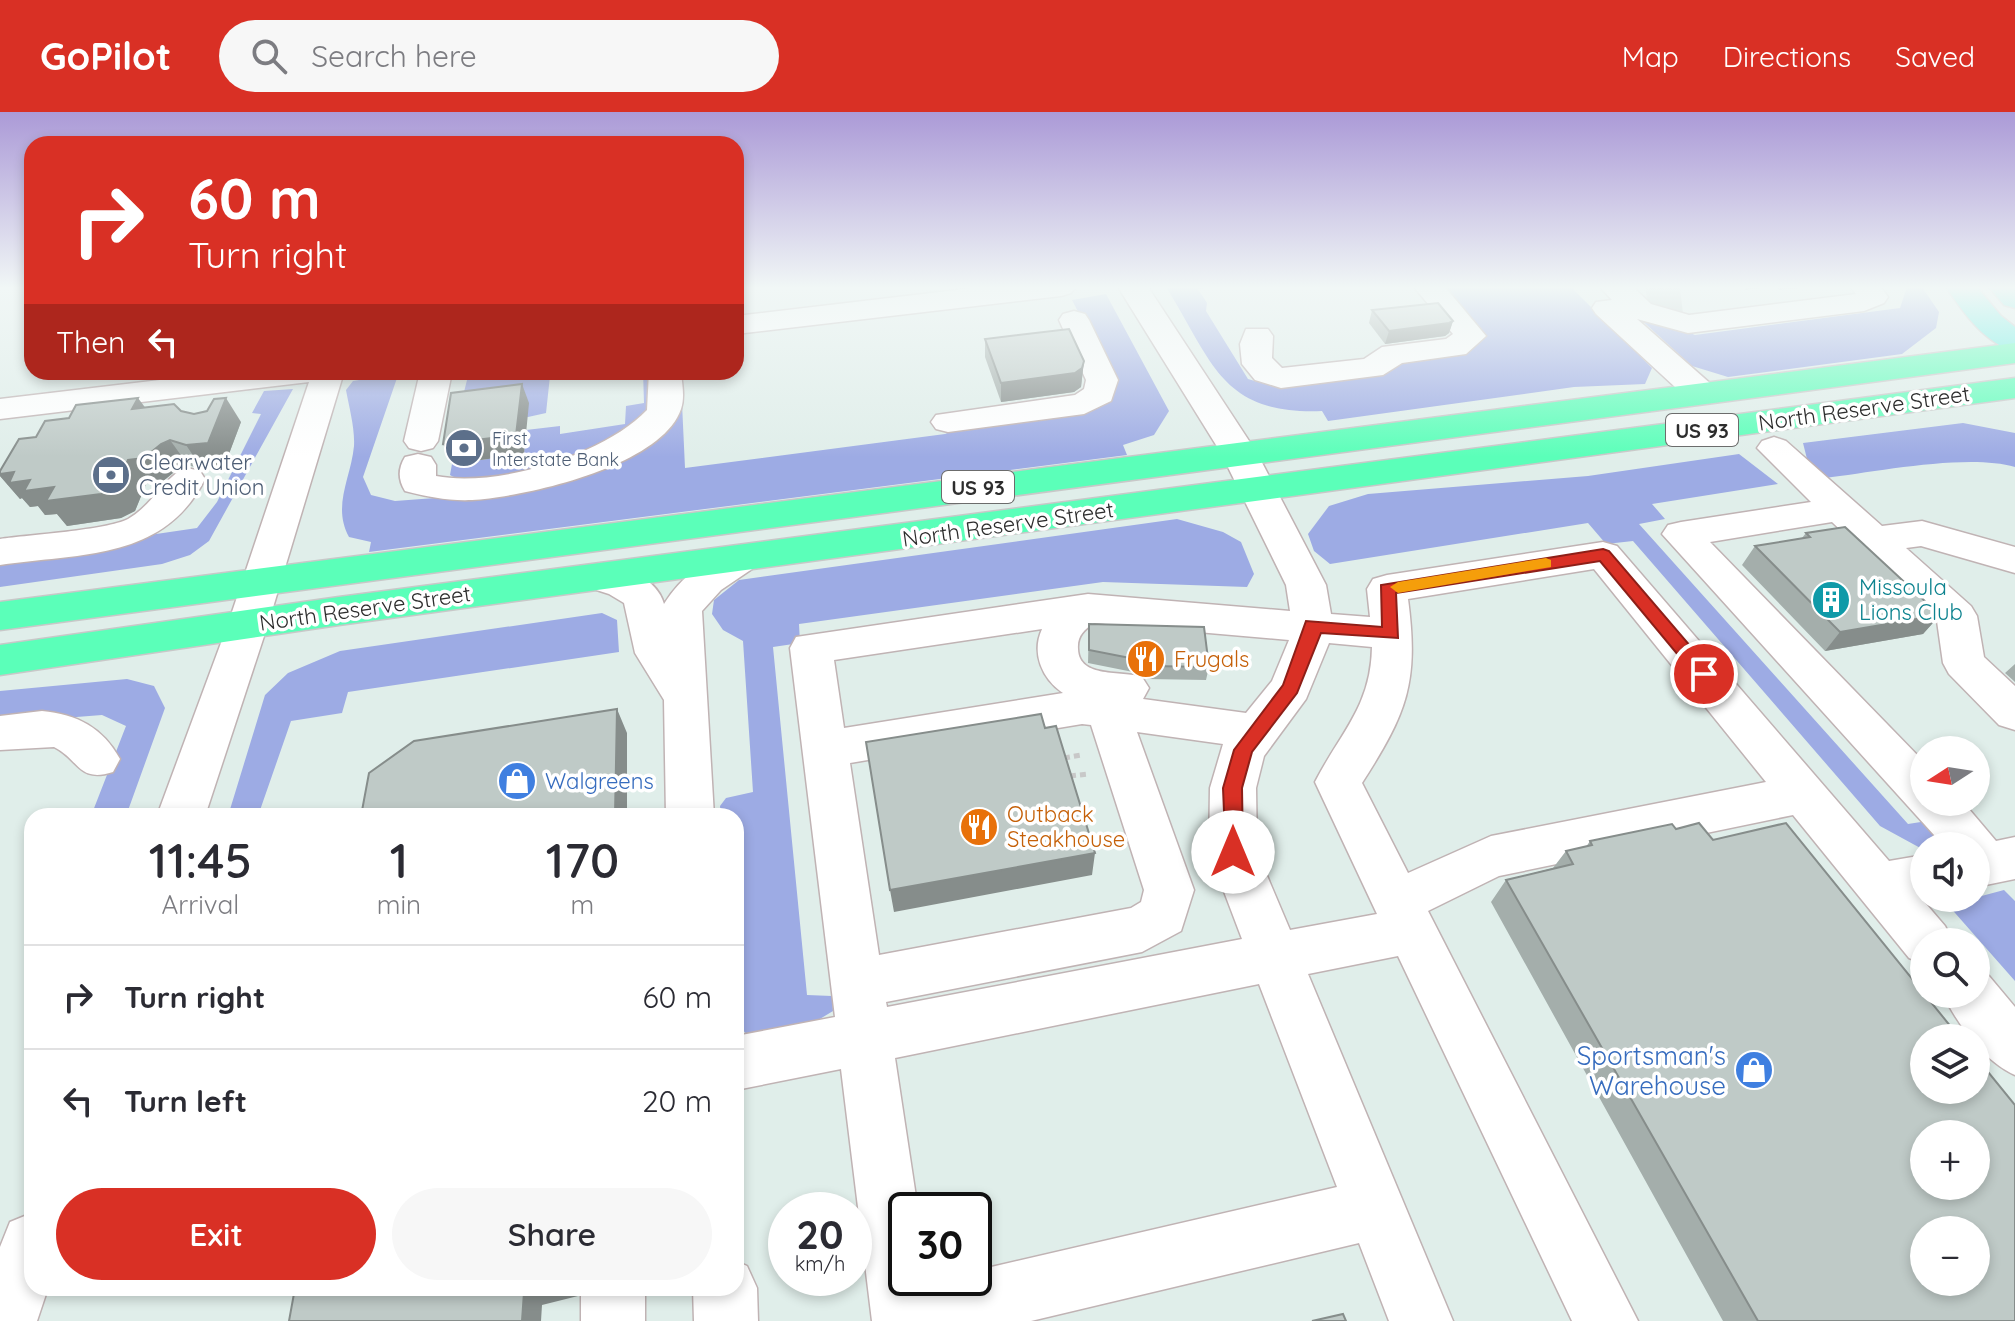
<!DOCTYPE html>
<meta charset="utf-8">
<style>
:root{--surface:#fff;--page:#f7f7f7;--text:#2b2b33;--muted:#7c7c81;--line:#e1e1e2;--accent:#d93025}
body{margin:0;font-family:Quicksand,sans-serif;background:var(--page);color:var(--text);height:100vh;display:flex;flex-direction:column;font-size:30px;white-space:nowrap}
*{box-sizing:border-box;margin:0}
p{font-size:26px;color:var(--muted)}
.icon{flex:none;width:44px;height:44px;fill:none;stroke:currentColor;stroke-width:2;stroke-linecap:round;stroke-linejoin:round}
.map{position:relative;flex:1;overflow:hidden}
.panel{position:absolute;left:24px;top:696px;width:720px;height:488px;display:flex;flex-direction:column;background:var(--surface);border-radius:24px;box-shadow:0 4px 12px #0003}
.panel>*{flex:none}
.banner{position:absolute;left:24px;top:24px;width:720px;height:244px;border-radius:24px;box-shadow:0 4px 12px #0003;background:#d93025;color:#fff;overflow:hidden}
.needle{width:52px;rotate:258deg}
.tools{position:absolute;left:1910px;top:624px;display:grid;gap:16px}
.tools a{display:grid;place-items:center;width:80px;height:80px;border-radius:50%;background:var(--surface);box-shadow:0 4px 12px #0003;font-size:40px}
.speed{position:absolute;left:768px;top:1080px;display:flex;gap:16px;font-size:40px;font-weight:700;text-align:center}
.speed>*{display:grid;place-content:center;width:104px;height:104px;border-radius:50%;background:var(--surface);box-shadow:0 4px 12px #0003;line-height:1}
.speed small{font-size:20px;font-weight:400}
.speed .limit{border:4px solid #111;border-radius:12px;background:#fff;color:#111}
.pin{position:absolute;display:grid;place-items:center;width:68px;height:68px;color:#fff;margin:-34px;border:4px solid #fff;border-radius:50%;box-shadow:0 2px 8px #0007}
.me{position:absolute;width:88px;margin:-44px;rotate:0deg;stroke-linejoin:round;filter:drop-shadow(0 0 6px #0008)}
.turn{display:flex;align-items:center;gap:28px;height:168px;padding:0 32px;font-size:36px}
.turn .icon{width:104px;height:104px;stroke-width:2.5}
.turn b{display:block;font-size:56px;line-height:68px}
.then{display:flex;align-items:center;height:76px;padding:0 32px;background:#0003;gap:16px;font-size:30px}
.eta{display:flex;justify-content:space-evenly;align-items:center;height:136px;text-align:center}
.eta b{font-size:48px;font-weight:600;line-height:56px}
.button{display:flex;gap:16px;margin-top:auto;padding:16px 32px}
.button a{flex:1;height:92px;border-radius:48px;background:var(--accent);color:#fff;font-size:32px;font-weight:600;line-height:92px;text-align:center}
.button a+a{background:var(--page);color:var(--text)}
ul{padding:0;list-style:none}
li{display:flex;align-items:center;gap:24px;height:104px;padding:0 32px;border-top:2px solid var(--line)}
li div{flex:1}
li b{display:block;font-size:30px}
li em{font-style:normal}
header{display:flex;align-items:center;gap:48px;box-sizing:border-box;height:112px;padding:0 40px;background:var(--accent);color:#fff}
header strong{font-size:38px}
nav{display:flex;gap:44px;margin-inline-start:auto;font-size:28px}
.search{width:560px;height:72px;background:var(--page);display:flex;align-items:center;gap:20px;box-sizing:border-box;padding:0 28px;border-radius:44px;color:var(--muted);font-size:30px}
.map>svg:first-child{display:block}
.green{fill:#9dabe4}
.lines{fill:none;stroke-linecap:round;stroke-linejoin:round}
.minor-tunnel{stroke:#bcc7c4;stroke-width:34;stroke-dasharray:34 17;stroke-linecap:butt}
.minor-casing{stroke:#c0b3b4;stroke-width:3}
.major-casing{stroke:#c8c8c8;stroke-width:3}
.highway-casing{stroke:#c8c8c8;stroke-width:3}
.path{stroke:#c8c8c8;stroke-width:5;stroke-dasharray:6 4;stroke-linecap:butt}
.minor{fill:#fff;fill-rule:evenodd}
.major{fill:#62f1e4;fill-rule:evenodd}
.highway{fill:#5bffb9;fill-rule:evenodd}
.wall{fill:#a4aeab}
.shaded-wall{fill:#868d8b}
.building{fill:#bfcac7;stroke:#868d8b;stroke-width:2;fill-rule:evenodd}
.route{fill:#d93025;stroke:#8d1f18;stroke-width:2}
.slow{fill:#f59e0b}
.labels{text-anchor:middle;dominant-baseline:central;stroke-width:7;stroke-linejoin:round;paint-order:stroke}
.far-service-label{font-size:18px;fill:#4e5e75;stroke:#fff;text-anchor:start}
.shield{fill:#fff;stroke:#6c6c6c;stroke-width:2}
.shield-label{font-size:20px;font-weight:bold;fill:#2d2d2d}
.street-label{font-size:22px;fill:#2d2d2d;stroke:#fff}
.service-label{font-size:22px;fill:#4e5e75;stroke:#fff;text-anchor:start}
.culture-label{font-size:22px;fill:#0d838f;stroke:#fff;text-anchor:start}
.food-label{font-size:22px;fill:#c56008;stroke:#fff;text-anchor:start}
.shop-label{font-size:22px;fill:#366cbe;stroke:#fff;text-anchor:start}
.near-shop-label{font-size:26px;fill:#366cbe;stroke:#fff;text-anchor:end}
</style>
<header>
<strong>GoPilot</strong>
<div class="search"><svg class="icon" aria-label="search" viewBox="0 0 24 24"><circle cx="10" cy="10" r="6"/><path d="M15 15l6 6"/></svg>Search here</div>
<nav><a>Map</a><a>Directions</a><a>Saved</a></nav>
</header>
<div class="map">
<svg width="2015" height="1209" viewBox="0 0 2015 1209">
<rect width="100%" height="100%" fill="#e0eeea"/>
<path class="green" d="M1166,175H1211L1198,177L1207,191L1206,199L1248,267L1275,275L1380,259L1403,246L1466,235L1437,175H1571L1652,256L1645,272L1574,275L1328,309L1322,299C1221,303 1213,250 1166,175Z
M1907,175H1922L1939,200L1936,216L1902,242L1728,265L1692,254L1638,205H1650L1695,223L1900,196Z
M1106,182L1169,299L1154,323L1123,333L1127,343L369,440L371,430L349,425C332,394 351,366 354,334C355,316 349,295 346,278L353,269L391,263L397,266L363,365L371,383L395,389L435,386L553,367L682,291L685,356L945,322L967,313L1078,299L1112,266L1072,188Z
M469,260H561L550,264L546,301L528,305L459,300Z
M643,260H652L654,301C648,307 642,313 636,318C606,339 481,383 450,363L452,352L524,342L526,318L560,314V322L625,312L626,294L644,291Z
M293,277L209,429L190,443L162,452L0,475V445L197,416L217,390L261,302L252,301L264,279Z
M1963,311L2015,321V355C1968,341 1875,360 1825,366L1808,351L1803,331Z
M1739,342L1778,372L1652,392L1665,407L1639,412L1908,712L1940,707L1965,734H1924V738L1880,714L1633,429L1606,432L1588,411L1330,452L1314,439L1308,422L1329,394L1368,382L1588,364Z
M1177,407L1223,420L1241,430L1254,462L1247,475L1103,470L799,512L800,531L773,535L807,883L832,884L833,899L800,919L750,925L736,912V704H721L720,694L726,686L753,680L743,529L723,518L712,502L714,488L739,468Z
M602,501L617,508L619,540L348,580L342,601L291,609L258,704H228L265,583L288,561L340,539Z
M127,567L154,574L165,596L126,704H91L126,614L102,603L0,611V579Z
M2004,778L2015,789V869L1948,793Z"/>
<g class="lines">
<path class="minor-tunnel" d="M1647,187L1688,182"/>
<g class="minor-casing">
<path id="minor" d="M982,175H1076L1071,181L1061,184L736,222V204Z
M1118,175H1148L1257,341L1326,473L1331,502L1370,505L1367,477L1373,467L1387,463L1603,430L1617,434L1889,749L1924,743L1921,786L1945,814L1953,830H1924V852L1909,846L1793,703L1499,764L1428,799L1638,1209H1572L1398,844L1308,862L1453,1209H1389L1359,1131L1031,1209H872L841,957L736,978V924L835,905L790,536L796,525L1088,482L1290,499L1286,473L1221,341ZM1594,457L1766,670L1491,724L1408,761L1362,671C1407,601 1419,571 1408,487ZM1094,511L1289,528L1272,569L1246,601L1143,587L1149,576L1142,565C1122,558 1079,567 1078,537C1077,524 1084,518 1094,511ZM1042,517C1031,541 1042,567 1063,581L844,616L834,548ZM1329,531L1372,535C1371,595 1340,621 1315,670L1377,802L1290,818L1257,740L1256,676L1264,644L1306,587ZM1082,612L1091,613L1144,778L1141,790L1131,796L879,843L850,651ZM1137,620L1223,632L1210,676L1209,740L1242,827L887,895L886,890L1142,840L1181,819L1194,778ZM1259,872L1337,1075L974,1159V1166H906V1098H918L895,946Z
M1414,175H1445L1486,224L1466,242L1402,251L1383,263L1281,276L1255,268L1242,252L1240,232L1246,217H1268L1273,224L1272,246L1282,256L1364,247L1382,235L1446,227L1453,222Z
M1600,175H1633L1651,192L1689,203L1856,182L1851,175H1881L1888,185L1884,191L1864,199L1688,221L1637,207L1712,273L1717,280L1712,287L1700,290L1688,287L1596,202L1592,196L1596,190L1612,188Z
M1074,199L1085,202L1089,208L1118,268L1111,289L1084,302L948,320L936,317L931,310L936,303L1075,283L1084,277L1086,268L1059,208L1063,202Z
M227,260H344L268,512L205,704H157L228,512L309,270L0,307V287Z
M420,260H452L438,329L433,336L421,339L409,336L404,329Z
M649,260H681C682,272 685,285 681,297C662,354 525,385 472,388C449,389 428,385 405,379C398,368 398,356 405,345L418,342L431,345L436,353V364C497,376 604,343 647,298Z
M1774,325L1786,329L1882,414L1922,409L2015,435V461L1921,434L1906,436L1971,494L1977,504L1984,545L2015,574V618L1999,613L1949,562L1943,551L1937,509L1832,410L1710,430L1924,650V690H1963L1996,729L2015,725V767L1976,775V734H1944L1662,422L1668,413L1681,410L1811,390L1757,336L1762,329Z
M187,356L200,359L205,367C164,449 80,441 0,453V427C28,423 107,418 128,407C153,393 167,361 187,356Z
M738,435L752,439L757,448L752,457L721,478L702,499L714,704H666L664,588L635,541L624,491L609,482L584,474L578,465L584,456C611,448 656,462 664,492C680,466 709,443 738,435Z
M42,599C77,602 103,616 120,647L113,660C78,671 80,648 54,635L0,638V604Z
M1976,859L1989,864L2015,895V963C1985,950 1957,912 1943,882H1976Z
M32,1101V1176H48L37,1209H0V1135L10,1110Z
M736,1149L747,1154L757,1176L758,1209H694L693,1176H736Z
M581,1176H645V1209H581Z"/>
</g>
<g class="major-casing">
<path id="major" d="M1946,175H1977L2001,204L2015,215V239C1985,232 1963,200 1946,175Z
M1989,175H2015V196L2004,193Z"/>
</g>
<g class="highway-casing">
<path id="highway" d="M2015,231V251L0,518V490Z
M2015,266V286L339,513L0,563V533L339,485Z"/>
</g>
<path class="path" d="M1064,646L1081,643
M1070,664L1088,662"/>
<use href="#minor" class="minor"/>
<use href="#major" class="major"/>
<use href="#highway" class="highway"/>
</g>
<path class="wall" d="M1776,175H1811L1779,178Z
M1372,198L1453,209L1449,221L1445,224L1385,232L1369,211Z
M985,227L1084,249L1081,275L1074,280L1001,290L985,245Z
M145,295L181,299L241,310L224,355L203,358L188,353L179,356L162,370L146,372L135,399L121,406L67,414L57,402L45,403L38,394L30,395L22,386L20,387L0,364V359L36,325Z
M1806,421L1940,503L1923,522L1825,539L1742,453L1755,434L1802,426Z
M1089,512L1209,555L1206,568L1147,567L1143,562L1088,551Z
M2015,552V570L2005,561Z
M1676,717L1713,728L2015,1209H1723L1491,790L1506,768L1553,756L1566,739L1586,735L1590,729Z"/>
<path class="shaded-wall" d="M1746,175H1767L1744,178Z
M1453,209L1449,221L1445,224L1385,232L1389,219Z
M1084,249L1081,275L1074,280L1001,290V271Z
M522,272L529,291L524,342L452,352L443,332Z
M138,286L156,310L132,297Z
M226,286L241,310L224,355L203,358L186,333Z
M170,328L188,353L179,356L162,370L146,372L135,399L121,406L67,414L57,402L45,403L38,394L30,395L22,386L20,387L0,364V362L128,348Z
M1940,503L1923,522L1825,539L1840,520Z
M617,597L627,621V704H615Z
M1095,741L1092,763L894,800L890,778Z
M541,1176H580L578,1184L542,1193L541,1209H522L524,1180Z"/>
<path class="building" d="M1438,191L1453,209L1449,211L1389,219L1372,198Z
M1069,217L1084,249L1082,256L1075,261L1001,271L985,227Z
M522,272L516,323L443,332L451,281Z
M138,286L132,297L174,292L181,299L194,302L207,299L214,287L226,286L208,331L186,333L170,328L161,332L144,346L128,348L116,374L101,382L46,389L54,375L24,379L30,368L9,371L14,360L0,362V359L19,327L36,325L45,309L69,306L76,293Z
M1845,415L1940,503L1840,520L1755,434L1810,425L1806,421Z
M1089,512L1204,515L1209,555L1149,554L1145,549L1089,538Z
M617,597L615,704H361L369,661L414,629Z
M1041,602L1045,616L1056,614L1095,741L890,778L866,630Z
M1699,711L1713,728L1786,711L1960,926H1924V978H1976V945L2015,993V1209H1758L1506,768L1573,752L1566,739L1592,733L1590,729L1672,712L1676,717ZM1924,1022H1976V1074H1924ZM1924,1118H1976V1170H1924Z
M295,1176H541L524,1180L522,1209H289Z
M1343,1202L1346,1209H1312Z"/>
<linearGradient id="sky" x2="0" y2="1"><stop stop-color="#ab9ad7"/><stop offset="0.51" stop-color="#f1f7f6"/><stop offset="1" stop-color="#f1f7f6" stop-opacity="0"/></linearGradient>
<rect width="2015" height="345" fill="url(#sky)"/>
<path class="route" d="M1603,437L1609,439L1710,557V567H1698L1600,449L1396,481L1398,526L1321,521L1297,581L1252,640L1242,676L1243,740L1233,748L1226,746L1223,676L1234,638L1283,573L1306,509L1382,515L1381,473Z"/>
<path class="slow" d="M1546,446L1551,448V455L1398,481L1390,475L1398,470Z"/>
<defs>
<g id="bank-disc" transform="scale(2)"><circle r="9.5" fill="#5c6f8a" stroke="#fff"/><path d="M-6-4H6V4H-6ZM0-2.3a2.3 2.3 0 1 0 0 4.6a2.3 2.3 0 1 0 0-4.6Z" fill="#fff"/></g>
<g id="building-disc" transform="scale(2)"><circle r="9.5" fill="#0f9aa8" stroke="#fff"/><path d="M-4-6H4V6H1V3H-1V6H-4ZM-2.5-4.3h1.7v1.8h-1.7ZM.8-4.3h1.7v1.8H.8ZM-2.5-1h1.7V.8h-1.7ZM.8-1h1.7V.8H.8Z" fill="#fff"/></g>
<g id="restaurant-disc" transform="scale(2)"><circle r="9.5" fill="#e8710a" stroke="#fff"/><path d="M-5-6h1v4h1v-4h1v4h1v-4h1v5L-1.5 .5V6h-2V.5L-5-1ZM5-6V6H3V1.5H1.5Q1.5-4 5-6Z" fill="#fff"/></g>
<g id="shop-disc" transform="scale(2)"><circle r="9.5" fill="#3f7fe0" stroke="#fff"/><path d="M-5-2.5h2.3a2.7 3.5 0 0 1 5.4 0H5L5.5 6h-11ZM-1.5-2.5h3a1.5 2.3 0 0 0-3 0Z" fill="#fff"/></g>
</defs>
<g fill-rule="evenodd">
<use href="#bank-disc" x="464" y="336"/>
<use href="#bank-disc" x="111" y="363"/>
<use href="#building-disc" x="1831" y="488"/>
<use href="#restaurant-disc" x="1146" y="547"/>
<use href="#shop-disc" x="517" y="669"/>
<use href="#restaurant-disc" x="979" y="715"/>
<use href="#shop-disc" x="1754" y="958"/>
</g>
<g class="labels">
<g class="far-service-label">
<text x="492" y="326">First<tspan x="492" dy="21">Interstate Bank</tspan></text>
</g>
<g class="shield">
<rect x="1666" y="302" width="72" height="32" rx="6"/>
<rect x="942" y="359" width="72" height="32" rx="6"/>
</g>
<g class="shield-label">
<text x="1702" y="318">US 93</text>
<text x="978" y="375">US 93</text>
</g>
<g class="street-label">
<text transform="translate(1864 296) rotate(-8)">North Reserve Street</text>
<text transform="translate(1008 412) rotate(-8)">North Reserve Street</text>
<text transform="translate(365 496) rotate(-8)">North Reserve Street</text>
</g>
<g class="service-label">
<text x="139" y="350">Clearwater<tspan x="139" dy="25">Credit Union</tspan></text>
</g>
<g class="culture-label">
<text x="1859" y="475">Missoula<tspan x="1859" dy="25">Lions Club</tspan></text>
</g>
<g class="food-label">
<text x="1174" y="547">Frugals</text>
<text x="1007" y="702">Outback<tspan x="1007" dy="25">Steakhouse</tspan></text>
</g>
<g class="shop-label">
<text x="545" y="669">Walgreens</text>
</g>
<g class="near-shop-label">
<text x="1726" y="943">Sportsman's<tspan x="1726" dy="30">Warehouse</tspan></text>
</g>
</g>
</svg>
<div class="tools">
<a><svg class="needle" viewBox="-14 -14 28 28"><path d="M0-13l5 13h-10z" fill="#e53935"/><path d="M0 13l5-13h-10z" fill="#7c7c81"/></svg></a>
<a><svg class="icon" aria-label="sound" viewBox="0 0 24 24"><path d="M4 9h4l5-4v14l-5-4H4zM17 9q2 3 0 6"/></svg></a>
<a><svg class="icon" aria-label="search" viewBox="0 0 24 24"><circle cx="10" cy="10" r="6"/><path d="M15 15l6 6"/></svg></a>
<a><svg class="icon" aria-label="layers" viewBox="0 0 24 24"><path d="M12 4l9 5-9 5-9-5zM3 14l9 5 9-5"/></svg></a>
<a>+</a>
<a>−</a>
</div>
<div class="speed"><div>20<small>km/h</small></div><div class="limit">30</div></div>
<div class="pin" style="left:1704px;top:562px;background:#d93025"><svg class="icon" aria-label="arrive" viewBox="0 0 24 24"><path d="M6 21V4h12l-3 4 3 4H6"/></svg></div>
<svg class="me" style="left:1233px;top:740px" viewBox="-20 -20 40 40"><circle r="19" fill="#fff"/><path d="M0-13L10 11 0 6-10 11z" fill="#d93025"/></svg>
<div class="banner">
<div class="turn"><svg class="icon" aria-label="right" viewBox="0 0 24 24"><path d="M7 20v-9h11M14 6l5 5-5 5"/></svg><div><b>60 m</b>Turn right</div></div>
<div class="then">Then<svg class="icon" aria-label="left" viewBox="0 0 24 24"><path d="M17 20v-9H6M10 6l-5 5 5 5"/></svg></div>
</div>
<section class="panel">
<div class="eta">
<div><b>11:45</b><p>Arrival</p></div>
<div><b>1</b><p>min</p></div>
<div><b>170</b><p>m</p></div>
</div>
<ul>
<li><svg class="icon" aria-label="right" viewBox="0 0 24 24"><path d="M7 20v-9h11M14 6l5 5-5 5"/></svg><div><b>Turn right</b></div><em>60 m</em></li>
<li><svg class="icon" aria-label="left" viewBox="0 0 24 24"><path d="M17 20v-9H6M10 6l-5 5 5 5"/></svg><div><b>Turn left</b></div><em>20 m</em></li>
</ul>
<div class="button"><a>Exit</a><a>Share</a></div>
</section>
</div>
